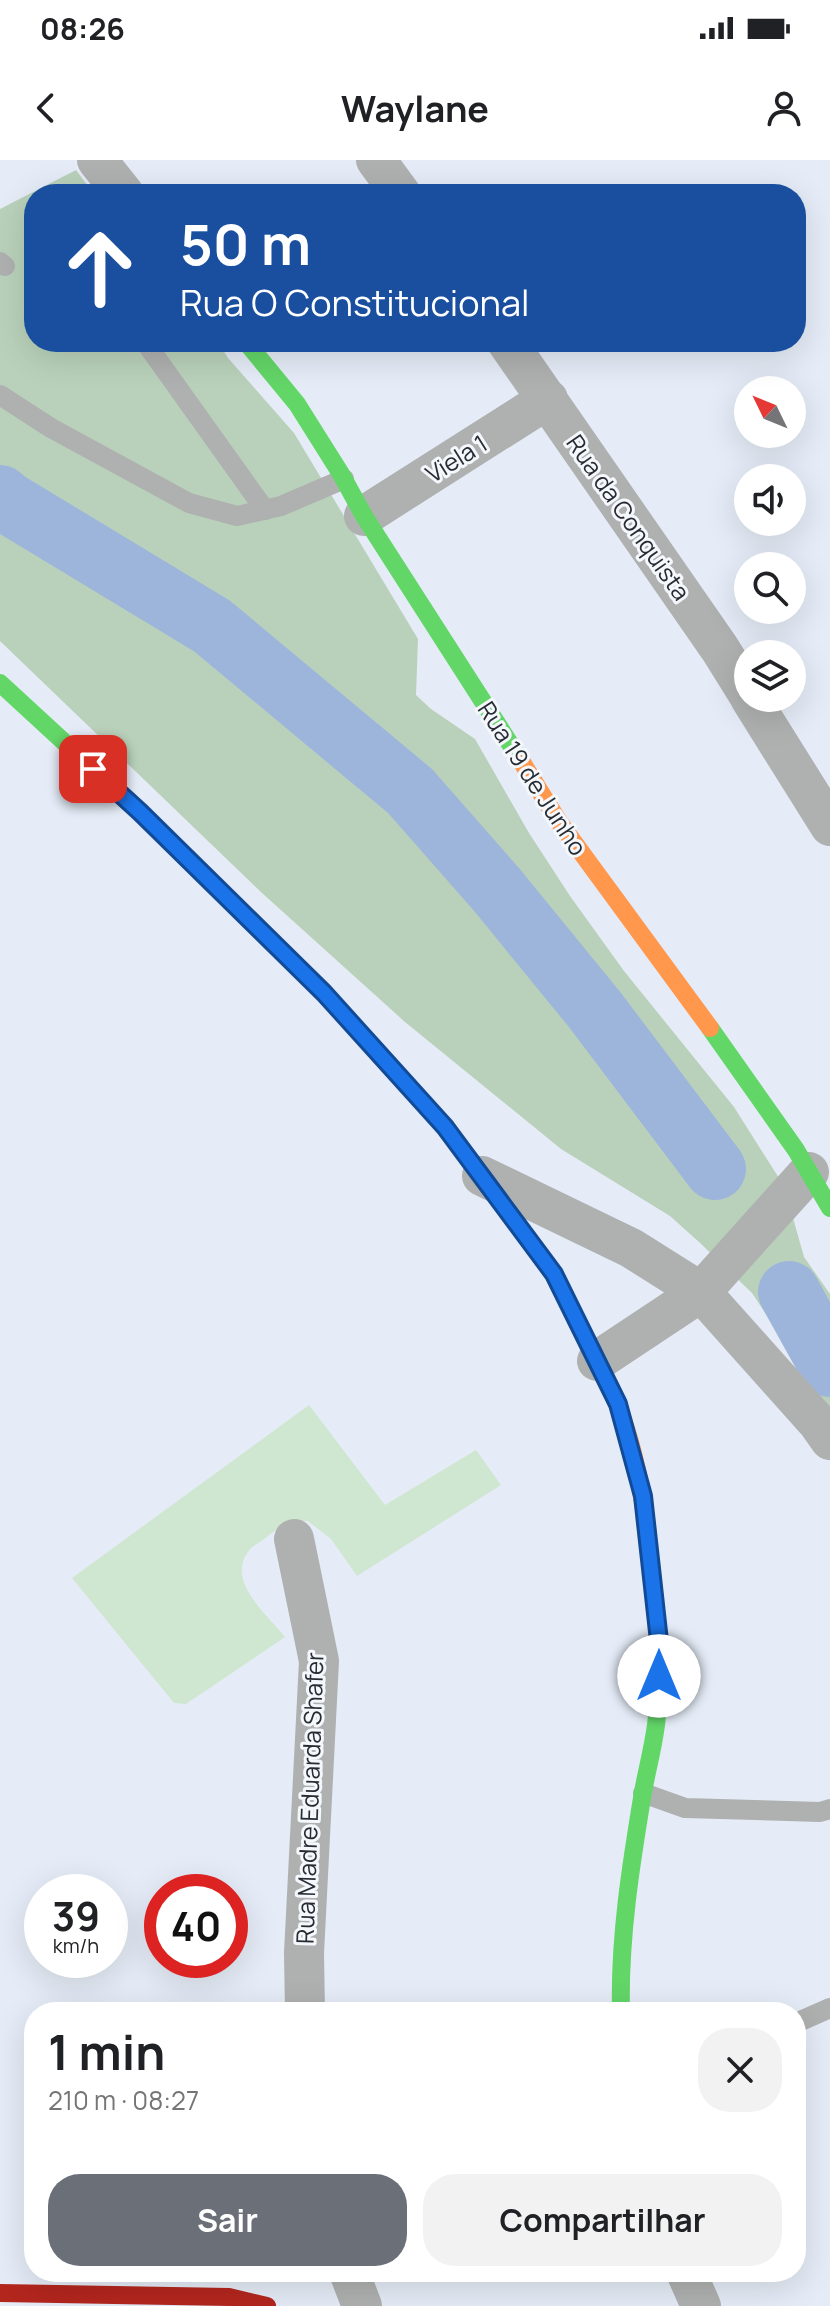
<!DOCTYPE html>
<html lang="pt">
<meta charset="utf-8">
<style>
:root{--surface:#fff;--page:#f2f2f2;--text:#202124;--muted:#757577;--accent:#6a6f78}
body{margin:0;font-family:Manrope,sans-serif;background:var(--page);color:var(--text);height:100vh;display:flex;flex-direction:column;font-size:30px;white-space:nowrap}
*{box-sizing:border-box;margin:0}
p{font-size:26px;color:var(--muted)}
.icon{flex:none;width:44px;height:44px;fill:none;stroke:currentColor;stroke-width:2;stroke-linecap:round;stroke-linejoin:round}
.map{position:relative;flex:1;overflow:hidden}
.sheet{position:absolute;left:24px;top:1842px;width:782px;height:280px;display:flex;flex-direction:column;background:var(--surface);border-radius:32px;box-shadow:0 8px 32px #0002}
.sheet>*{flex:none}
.hud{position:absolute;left:24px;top:24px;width:782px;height:168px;border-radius:32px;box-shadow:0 8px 32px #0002;background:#1a4fa0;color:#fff;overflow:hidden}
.needle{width:52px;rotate:313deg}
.fabs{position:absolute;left:734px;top:216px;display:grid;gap:16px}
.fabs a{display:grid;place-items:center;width:72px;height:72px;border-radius:50%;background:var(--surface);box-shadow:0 8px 32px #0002;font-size:40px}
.speed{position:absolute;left:24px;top:1714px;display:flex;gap:16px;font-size:40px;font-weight:700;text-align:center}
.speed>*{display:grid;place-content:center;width:104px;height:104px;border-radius:50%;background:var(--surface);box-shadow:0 8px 32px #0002;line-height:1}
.speed small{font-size:20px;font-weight:400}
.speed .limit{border:12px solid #d22;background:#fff;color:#111}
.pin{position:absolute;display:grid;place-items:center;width:68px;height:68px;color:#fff;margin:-34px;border-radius:16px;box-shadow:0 4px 12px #0006}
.me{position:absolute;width:88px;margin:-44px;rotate:0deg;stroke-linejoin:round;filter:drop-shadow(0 0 6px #0008)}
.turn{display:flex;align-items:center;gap:28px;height:168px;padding:0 24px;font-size:36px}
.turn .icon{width:104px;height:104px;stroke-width:2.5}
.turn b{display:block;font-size:56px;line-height:68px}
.round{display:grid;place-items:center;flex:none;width:84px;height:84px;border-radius:32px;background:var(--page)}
.overview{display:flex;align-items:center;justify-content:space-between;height:136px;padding:0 24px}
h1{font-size:48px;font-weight:700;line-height:60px}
.primary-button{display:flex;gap:16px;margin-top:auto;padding:16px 24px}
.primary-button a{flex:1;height:92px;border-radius:32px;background:var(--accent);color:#fff;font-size:32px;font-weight:700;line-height:92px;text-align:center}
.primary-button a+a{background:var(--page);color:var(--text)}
.status{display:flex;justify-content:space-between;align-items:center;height:56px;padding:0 40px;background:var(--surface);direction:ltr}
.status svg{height:22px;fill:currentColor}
header{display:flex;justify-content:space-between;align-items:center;height:104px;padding:0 24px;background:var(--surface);font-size:36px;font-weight:700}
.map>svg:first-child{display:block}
.green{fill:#cfe6d0}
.forest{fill:#b9d1ba}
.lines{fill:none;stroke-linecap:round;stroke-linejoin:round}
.river{stroke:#9db5db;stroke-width:62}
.lane{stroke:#afb1b0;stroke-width:20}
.street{stroke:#afb1b0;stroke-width:40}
.fast{stroke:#63d668;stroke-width:18}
.slow{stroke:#ff974d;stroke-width:18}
.jam{stroke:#b3261e;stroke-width:18}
.route-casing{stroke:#114b97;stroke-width:20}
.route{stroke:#1a73e8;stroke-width:14}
.labels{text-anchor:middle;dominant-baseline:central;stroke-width:6;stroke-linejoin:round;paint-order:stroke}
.street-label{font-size:24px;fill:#272c33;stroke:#f4f7fb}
</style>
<div class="status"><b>08:26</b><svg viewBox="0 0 49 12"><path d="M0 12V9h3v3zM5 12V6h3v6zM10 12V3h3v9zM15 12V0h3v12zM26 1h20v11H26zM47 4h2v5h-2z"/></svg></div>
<header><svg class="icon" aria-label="back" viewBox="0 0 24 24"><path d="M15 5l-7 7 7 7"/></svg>Waylane<svg class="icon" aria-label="person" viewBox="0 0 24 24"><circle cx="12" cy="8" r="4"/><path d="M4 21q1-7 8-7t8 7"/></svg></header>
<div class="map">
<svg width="830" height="2146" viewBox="0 0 830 2146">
<rect width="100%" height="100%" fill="#e5ecf7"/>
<path class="green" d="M309,1245L385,1345L476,1290L501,1325L357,1416L331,1379L308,1361C286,1362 280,1366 263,1380C258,1383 251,1387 248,1392C226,1421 268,1456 285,1477L186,1544L174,1543L72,1418Z"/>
<path class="forest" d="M76,10L94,34H34V182H218L228,198L294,273L418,479L416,535L431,549L475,579L529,673L570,736L624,811L734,947L784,1026L804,1097L830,1134V1252L752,1133L699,1082L670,1056L561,989L405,862L262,733L0,481V49Z"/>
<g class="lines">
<path class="river" d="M0,336L7,342L212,466L410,631L497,730L595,850L715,1009
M789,1132L830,1206"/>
<path class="lane" d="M0,102L5,106
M145,182L265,350
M0,235L51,268L189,343L237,356L281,346L344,319
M643,1633L685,1648L820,1652L830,1649
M796,1863L830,1848"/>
<path class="street" d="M97,0L124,34
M376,0L401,34
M507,182L720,489L748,534
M364,356L548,239
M750,538L830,666
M482,1016L631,1088L701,1132L818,1263L830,1280
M597,1201L701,1132L809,1012
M294,1379L319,1501L304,1793L305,1852
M349,2112L362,2146
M686,2112L701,2146"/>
<path class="fast" d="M246,182L297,244L341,314L364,356L523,604
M0,523L140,652L324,833L445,967L554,1114L608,1224
M710,868L796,990L830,1048
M621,1852C619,1779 631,1704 643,1632C647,1610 653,1588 656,1565C660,1531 661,1495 657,1461"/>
<path class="slow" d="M523,604L559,662L710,868
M608,1224C644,1296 648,1382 657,1461"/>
<path class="jam" d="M0,2133L229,2137L267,2146"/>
</g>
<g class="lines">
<g class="route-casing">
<path id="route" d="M93,609L140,652L324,833L445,967L554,1114L618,1244L643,1336L660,1490L659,1516"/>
</g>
<use href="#route" class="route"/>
</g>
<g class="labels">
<g class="street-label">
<text transform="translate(456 298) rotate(-32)">Viela 1</text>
<text transform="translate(629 357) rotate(55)">Rua da Conquista</text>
<text transform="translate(533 618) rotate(57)">Rua 19 de Junho</text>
<text transform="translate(309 1638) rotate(-88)">Rua Madre Eduarda Shafer</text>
</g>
</g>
</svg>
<div class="fabs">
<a><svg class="needle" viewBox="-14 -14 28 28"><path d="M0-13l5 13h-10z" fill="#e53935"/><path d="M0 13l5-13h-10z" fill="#757577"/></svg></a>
<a><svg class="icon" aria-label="sound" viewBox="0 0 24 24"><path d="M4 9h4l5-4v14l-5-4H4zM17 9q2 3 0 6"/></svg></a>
<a><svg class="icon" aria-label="search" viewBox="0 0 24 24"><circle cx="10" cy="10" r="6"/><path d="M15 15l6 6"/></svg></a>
<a><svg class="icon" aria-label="layers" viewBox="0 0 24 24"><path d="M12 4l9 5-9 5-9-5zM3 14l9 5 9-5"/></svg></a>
</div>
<div class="speed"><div>39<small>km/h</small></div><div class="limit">40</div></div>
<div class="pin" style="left:93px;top:609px;background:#d93025"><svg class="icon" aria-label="arrive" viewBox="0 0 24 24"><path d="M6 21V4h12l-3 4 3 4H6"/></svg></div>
<svg class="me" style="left:659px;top:1516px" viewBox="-20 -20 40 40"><circle r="19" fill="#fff"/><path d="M0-13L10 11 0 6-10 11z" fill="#1a73e8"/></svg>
<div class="hud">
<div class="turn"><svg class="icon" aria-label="ahead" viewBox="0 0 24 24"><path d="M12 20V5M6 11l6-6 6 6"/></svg><div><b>50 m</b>Rua O Constitucional</div></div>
</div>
<section class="sheet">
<div class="overview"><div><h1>1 min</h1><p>210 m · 08:27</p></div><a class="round"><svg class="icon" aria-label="close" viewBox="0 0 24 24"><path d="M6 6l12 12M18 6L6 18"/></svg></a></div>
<div class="primary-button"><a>Sair</a><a>Compartilhar</a></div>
</section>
</div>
